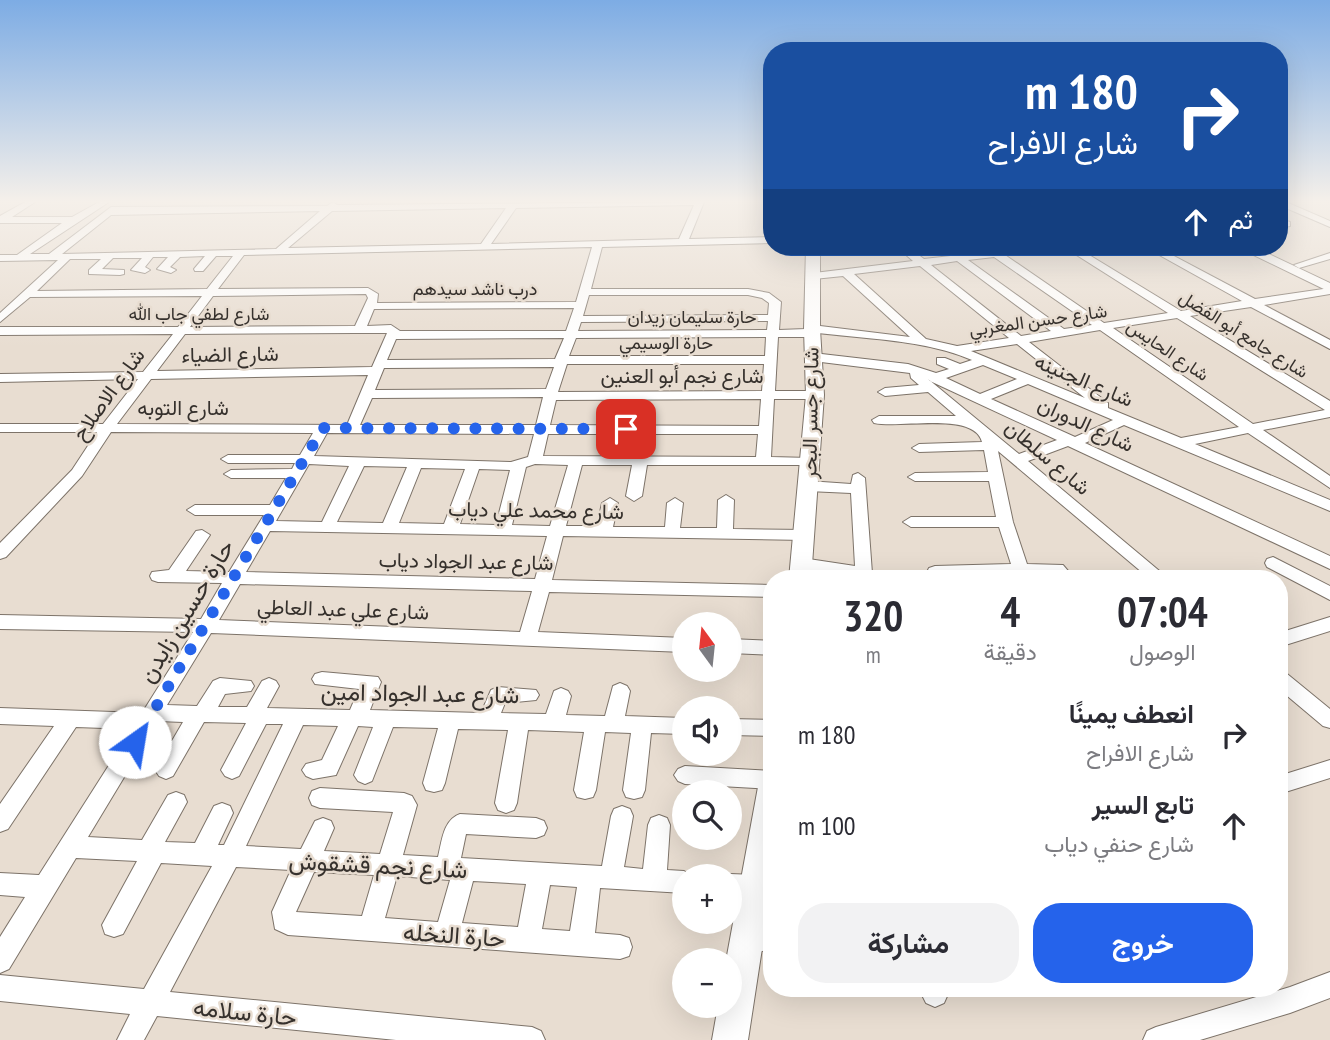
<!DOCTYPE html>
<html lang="ar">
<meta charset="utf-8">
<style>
:root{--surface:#fff;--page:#f2f2f3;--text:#2b2b33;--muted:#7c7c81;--accent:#2563eb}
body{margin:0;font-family:"PT Sans Narrow",Vazirmatn,sans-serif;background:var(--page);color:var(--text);direction:rtl;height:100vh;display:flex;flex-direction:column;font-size:26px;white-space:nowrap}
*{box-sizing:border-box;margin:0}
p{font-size:23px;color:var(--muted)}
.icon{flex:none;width:38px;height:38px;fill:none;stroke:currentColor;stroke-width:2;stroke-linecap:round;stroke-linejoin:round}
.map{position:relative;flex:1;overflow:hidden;direction:ltr}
.sheet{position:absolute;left:763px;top:570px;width:525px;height:427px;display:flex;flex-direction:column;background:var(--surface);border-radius:28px;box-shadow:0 7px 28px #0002;direction:rtl}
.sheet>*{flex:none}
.banner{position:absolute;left:763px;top:42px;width:525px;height:214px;border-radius:28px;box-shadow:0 7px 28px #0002;direction:rtl;background:#1a4fa0;color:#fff;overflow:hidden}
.needle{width:46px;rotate:345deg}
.buttons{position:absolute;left:672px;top:612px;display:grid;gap:14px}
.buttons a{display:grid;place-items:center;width:70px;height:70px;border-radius:50%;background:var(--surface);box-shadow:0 7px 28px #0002;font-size:35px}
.pin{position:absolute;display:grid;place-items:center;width:60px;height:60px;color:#fff;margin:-30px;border-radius:14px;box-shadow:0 4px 10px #0006}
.me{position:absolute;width:77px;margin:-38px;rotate:32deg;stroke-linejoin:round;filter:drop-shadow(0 0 5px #0008)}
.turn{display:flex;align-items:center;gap:24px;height:147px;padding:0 35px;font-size:32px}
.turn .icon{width:91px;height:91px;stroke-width:2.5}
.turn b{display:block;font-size:49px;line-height:60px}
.then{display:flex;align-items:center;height:66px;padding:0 35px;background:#0003;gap:14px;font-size:26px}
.eta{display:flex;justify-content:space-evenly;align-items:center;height:119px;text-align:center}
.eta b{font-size:42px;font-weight:700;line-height:49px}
.action{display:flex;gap:14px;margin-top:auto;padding:14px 35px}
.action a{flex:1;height:80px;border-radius:28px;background:var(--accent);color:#fff;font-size:28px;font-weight:700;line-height:80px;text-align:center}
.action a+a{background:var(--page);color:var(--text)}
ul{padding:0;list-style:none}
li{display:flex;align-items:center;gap:21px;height:91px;padding:0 35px}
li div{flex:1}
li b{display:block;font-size:26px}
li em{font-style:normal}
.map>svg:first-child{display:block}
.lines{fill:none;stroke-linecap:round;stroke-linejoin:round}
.minor-casing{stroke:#7d7369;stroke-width:2}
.major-casing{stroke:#7d7369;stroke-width:2}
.minor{fill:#fff;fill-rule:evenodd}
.major{fill:#fff;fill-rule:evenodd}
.route{stroke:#2563eb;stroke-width:12;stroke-dasharray:0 21.6}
.labels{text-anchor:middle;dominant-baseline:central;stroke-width:5;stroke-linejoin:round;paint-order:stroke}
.far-street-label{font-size:18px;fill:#36312d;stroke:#e8ddd1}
.street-label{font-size:21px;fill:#36312d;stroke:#e8ddd1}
.near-street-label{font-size:24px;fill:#36312d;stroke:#e8ddd1}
</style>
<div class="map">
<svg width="1330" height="1040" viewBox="0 0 1330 1040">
<rect width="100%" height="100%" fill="#e8ddd1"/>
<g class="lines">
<g class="minor-casing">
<path id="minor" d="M25,202H35L12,217H72L99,202H109L30,254H49L111,207L327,206L333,202L337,205L704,202L689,239L772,237V243L602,247L591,289H748L769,293L781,302L779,330L806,329L812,325L910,337L843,276L814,279L809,276L814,273L913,261L897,247H908L924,259L986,252L981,247H992L997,250L1053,247L1048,250L1005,255L1104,323L1168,313L1064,247H1076L1181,311L1242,301L1145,247H1157L1255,299L1330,288V294L1264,305L1330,340V349L1251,307L1190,316L1330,401V417L1263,430L1330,476V488L1248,433L1195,444L1330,500V511L1124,425L1085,443L1330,556V569L1068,446L1028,461L1169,579H1150L998,451L1013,522L1027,564L1063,565L1075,579H1057L1053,575H1031L1032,579H1016L1014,576H929L927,572L929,568L935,566L1011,564L999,527H911L903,522L911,517H996L989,481H915L908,477L915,473L988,472L984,450L919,452L912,448L919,444L982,442C974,411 900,429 874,423L872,420L879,416H956L928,392L885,396L878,392L885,388L919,385L911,378L910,373L813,361L807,357L813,353L908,364L936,373L949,369L937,364V358H945L960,364L972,360C925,340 869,339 818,333L812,337H778L775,391H815L822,395L815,399H774L771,457L810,458L817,462L815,465H647L642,496L634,501L626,496L632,465H582L566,526H597L602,503L610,498L618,503L613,527H665L667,503L675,498L683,503L680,528H717L718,500L726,495L734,500L733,529L805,530L813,535L805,540L563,536L552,580L772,585V597L549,592L538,632L684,638V652L211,633L167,705L197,706L213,681L220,678L251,681L254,686L251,691L225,694L218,707H247L262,681L269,678L276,681L279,686L267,708L350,710L359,689L315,684L312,679L315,674L322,672L378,677L381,682L370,710L481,713L491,690L498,687L536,690L539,695L536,700L505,703L501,713L546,714L554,691L561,688L568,691L571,696L566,715L605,716L613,686L620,683L627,686L630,691L625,716L684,718V734L651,733L645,790L642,797L634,799L626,797L623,790L631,733L605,732L596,790L593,797L585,799L577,797L574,790L584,732L528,730L517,803L514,810L506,813L498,810L495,803L508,730L458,729L445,783L442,790L434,792L426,790L423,783L438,728L393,727L372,781L365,784L358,781L354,775L373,727L358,726L336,775L313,779L306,776L302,770L306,764L322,760L338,726L303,725L246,846L301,849L315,821L323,818L331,821L334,828L324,851L380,854L393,812L320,808L312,805L309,798L312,791L320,788L404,793L412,796L417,805L403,855L438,857C442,841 443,820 460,814L536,818L544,821L547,828L544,835L536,838L466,834L461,858L602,866L611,816L614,809L622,806L630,809L633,816L624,867L643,869L648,825L651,818L659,815L667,818L670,825L667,870L684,871L693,877H684V893L600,888L595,933L620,935L629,938L632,947L629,956L620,959L288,935L275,929L272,912L291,870L236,867L170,992L532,1027L541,1031L545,1040H396L157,1016L144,1040H117L130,1014L0,1001V975L144,989L212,866L161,863L123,934L114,937L105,934L102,925L137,861L76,858L9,969L0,973V937L25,897L0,895V873L39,875L132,729L76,727L8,829L0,832V804L54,726L0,724V708L142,713L193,632L0,629V615L201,619L222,583L158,582L152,580L150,576L152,572L169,570L196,531L202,530L210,535L186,571L229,572L264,515H195L187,510L195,505H270L286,478H231L224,474L231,470L292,469L295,463H228L221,459L228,455H300L313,433L111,432L82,476L6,557L0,559V543L72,470L97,432H0V424H103L138,379L0,382V374L143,372L173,334L0,335V327H178L202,296L30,297L0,322V313L58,260L0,261V255H17L62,223H0V216ZM694,205L679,239L491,244L516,208ZM506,208L481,244L288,248L332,211ZM320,211L276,249L62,254L111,215ZM592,247L576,302L377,303L378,294L368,288L218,289L244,255ZM205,256L194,269L195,271H203L216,256H233L207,289L37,291L70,259H101L89,270V274L120,275L124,274V270L102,269L113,258H142L131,270L145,273L150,270L145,267L153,257H168L157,269L171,273L176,270L170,267L180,257ZM994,257L1092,325L1064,329L968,260ZM957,261L1051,331L1021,336L931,265ZM920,266L1009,338L957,346L926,339L854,274ZM366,294L368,298L355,326L190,327L213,296ZM589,295H748L762,298L769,303L768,315L583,316ZM574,308L566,331H400L391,325L367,326L374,309ZM1177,318L1325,410L1253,424L1113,328ZM768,321L767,330L578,331L581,322ZM1100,330L1239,427L1181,438L1108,408V403L1029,342ZM356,333H387L372,367L157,371L185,334ZM766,337L765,356H569L576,338ZM564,338L555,359L387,360L396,339ZM1017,344L1085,398L971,351ZM567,364H764L762,391L558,392ZM983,365L1017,379L980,394L946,378ZM554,367L546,389L375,390L384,368ZM368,375L347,425L117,424L151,379ZM928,379L930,381L1057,440L1019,454ZM1028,384L1113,420L1075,437L991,399ZM543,397L536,425H360L372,398ZM761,399L759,426L550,425L556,400ZM327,433L534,434L528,457L511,462L314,456ZM548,434H758L756,457L543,456ZM309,464L349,466L322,522L276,521ZM535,464L568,465L550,526L512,525L526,467ZM364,466L407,467L383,523L337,522ZM421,468L465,469L444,524L399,523ZM479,469L510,470L496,525L460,524ZM270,531L547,536L535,579L246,572ZM240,584L532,591L520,632L219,620ZM158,721L183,722L155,770L159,776L166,779L173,776L204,722L246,723L221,770L225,776L232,779L239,776L266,724H283L224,845H218L233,813L230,806L222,803L214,806L195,843L165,842L187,802L184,795L176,792L168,795L142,840L88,837ZM314,872L374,875L362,916L296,912ZM397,876L450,880L438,922L385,918ZM473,881L526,884L518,927L462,923ZM550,885L577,887L570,931L542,929Z
M1279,202H1286L1330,221V227L1279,205Z
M1287,221L1290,222V226L1279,228V222Z
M1330,253V259L1299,268L1294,265Z
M858,473L865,478L872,573L870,577L864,579L796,568L794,564L796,560L802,558L855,566L851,493L808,491L800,486L808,481L851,484L853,475Z
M1273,557L1330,586V600L1267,567L1265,563L1267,559Z
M1330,617V631L1279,647V633Z
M730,639L772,641V655L730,653Z
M1279,671L1286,673L1330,709V728L1323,726L1279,689Z
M730,719L772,720V736L730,735Z
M1330,760V778L1279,794V776Z
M685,766L772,771V789L685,784L678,781L674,775L678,769Z
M730,874L756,875L764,878L768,886L764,894L756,897L730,896V877H722Z
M772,924V948L746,956L737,953L734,944L737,935Z
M1330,972V998L1290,1013L1200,1040H1143L1147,1031L1156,1027L1290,987Z
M919,989H946L948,994L944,1003L935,1007L926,1003Z"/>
</g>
<g class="major-casing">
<path id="major" d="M806,247H820V329L824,395L811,579H789L806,395L804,329Z
M1237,247H1254L1330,283V292Z
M772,775V883L748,1040H712L718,1006H730V961H726L758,787L762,778Z"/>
</g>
<use href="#minor" class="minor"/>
<use href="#major" class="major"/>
</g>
<linearGradient id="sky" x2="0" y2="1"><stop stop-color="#7dace4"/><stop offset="0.58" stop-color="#f5f0ea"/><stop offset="1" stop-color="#f5f0ea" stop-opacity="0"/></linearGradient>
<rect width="1330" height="347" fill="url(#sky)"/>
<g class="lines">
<path class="route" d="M135,742L323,428L626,429"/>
</g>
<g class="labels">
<g class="far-street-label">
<text x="475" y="288">درب ناشد سيدهم</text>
<text x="199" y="313">شارع لطفي جاب الله</text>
<text x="692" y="316">حارة سليمان زيدان</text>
<text transform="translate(1038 320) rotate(-8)">شارع حسن المغربي</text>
<text transform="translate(1244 334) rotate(32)">شارع جامع أبو الفضل</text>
<text x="666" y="342">حارة الوسيمي</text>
<text transform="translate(1168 350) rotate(34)">شارع الحايس</text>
</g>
<g class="street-label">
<text transform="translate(230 354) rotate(-1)">شارع الضياء</text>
<text x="682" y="375">شارع نجم أبو العنين</text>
<text transform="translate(1084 380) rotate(23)">شارع الجنينه</text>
<text transform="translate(108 394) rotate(-54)">شارع الاصلاح</text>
<text x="183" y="407">شارع التوبه</text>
<text transform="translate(810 413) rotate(-89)">شارع جسر البحر</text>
<text transform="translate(1086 424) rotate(25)">شارع الدوران</text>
<text transform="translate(1048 457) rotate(40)">شارع سلطان</text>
<text transform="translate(536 510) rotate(1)">شارع محمد علي دياب</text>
<text transform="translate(466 561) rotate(1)">شارع عبد الجواد دياب</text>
<text transform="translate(343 609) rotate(2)">شارع علي عبد العاطي</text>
</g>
<g class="near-street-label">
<text transform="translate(186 611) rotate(-59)">حارة حسين زايدن</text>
<text transform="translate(420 693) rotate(1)">شارع عبد الجواد امين</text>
<text transform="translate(378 865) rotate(3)">شارع نجم قشقوش</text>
<text transform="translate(454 935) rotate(4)">حارة النخله</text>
<text transform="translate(245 1012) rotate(6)">حارة سلامه</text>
</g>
</g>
</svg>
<div class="buttons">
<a><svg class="needle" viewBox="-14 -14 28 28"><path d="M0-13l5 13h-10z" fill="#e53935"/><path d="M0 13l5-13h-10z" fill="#7c7c81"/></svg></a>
<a><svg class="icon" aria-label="sound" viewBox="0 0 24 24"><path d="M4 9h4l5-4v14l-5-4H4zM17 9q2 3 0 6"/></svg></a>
<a><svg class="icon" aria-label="search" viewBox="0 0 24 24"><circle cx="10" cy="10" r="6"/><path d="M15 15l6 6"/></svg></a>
<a>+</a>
<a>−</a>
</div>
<div class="pin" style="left:626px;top:429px;background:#d93025"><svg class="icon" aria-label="arrive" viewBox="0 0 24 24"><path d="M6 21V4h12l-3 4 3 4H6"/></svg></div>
<svg class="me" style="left:135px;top:742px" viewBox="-20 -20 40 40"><circle r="19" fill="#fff"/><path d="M0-13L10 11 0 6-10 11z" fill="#2563eb"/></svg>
<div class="banner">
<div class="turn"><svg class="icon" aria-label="right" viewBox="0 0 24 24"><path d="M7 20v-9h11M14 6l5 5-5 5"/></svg><div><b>180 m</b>شارع الافراح</div></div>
<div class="then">ثم<svg class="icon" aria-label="ahead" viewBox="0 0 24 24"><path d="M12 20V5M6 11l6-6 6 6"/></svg></div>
</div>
<section class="sheet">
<div class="eta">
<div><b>07:04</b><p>الوصول</p></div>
<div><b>4</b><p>دقيقة</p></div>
<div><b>320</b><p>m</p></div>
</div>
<ul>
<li><svg class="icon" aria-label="right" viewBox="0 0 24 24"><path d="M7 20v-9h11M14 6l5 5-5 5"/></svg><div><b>انعطف يمينًا</b><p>شارع الافراح</p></div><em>180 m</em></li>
<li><svg class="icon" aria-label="ahead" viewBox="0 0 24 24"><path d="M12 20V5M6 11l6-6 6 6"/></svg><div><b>تابع السير</b><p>شارع حنفي دياب</p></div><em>100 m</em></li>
</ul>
<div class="action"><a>خروج</a><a>مشاركة</a></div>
</section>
</div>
